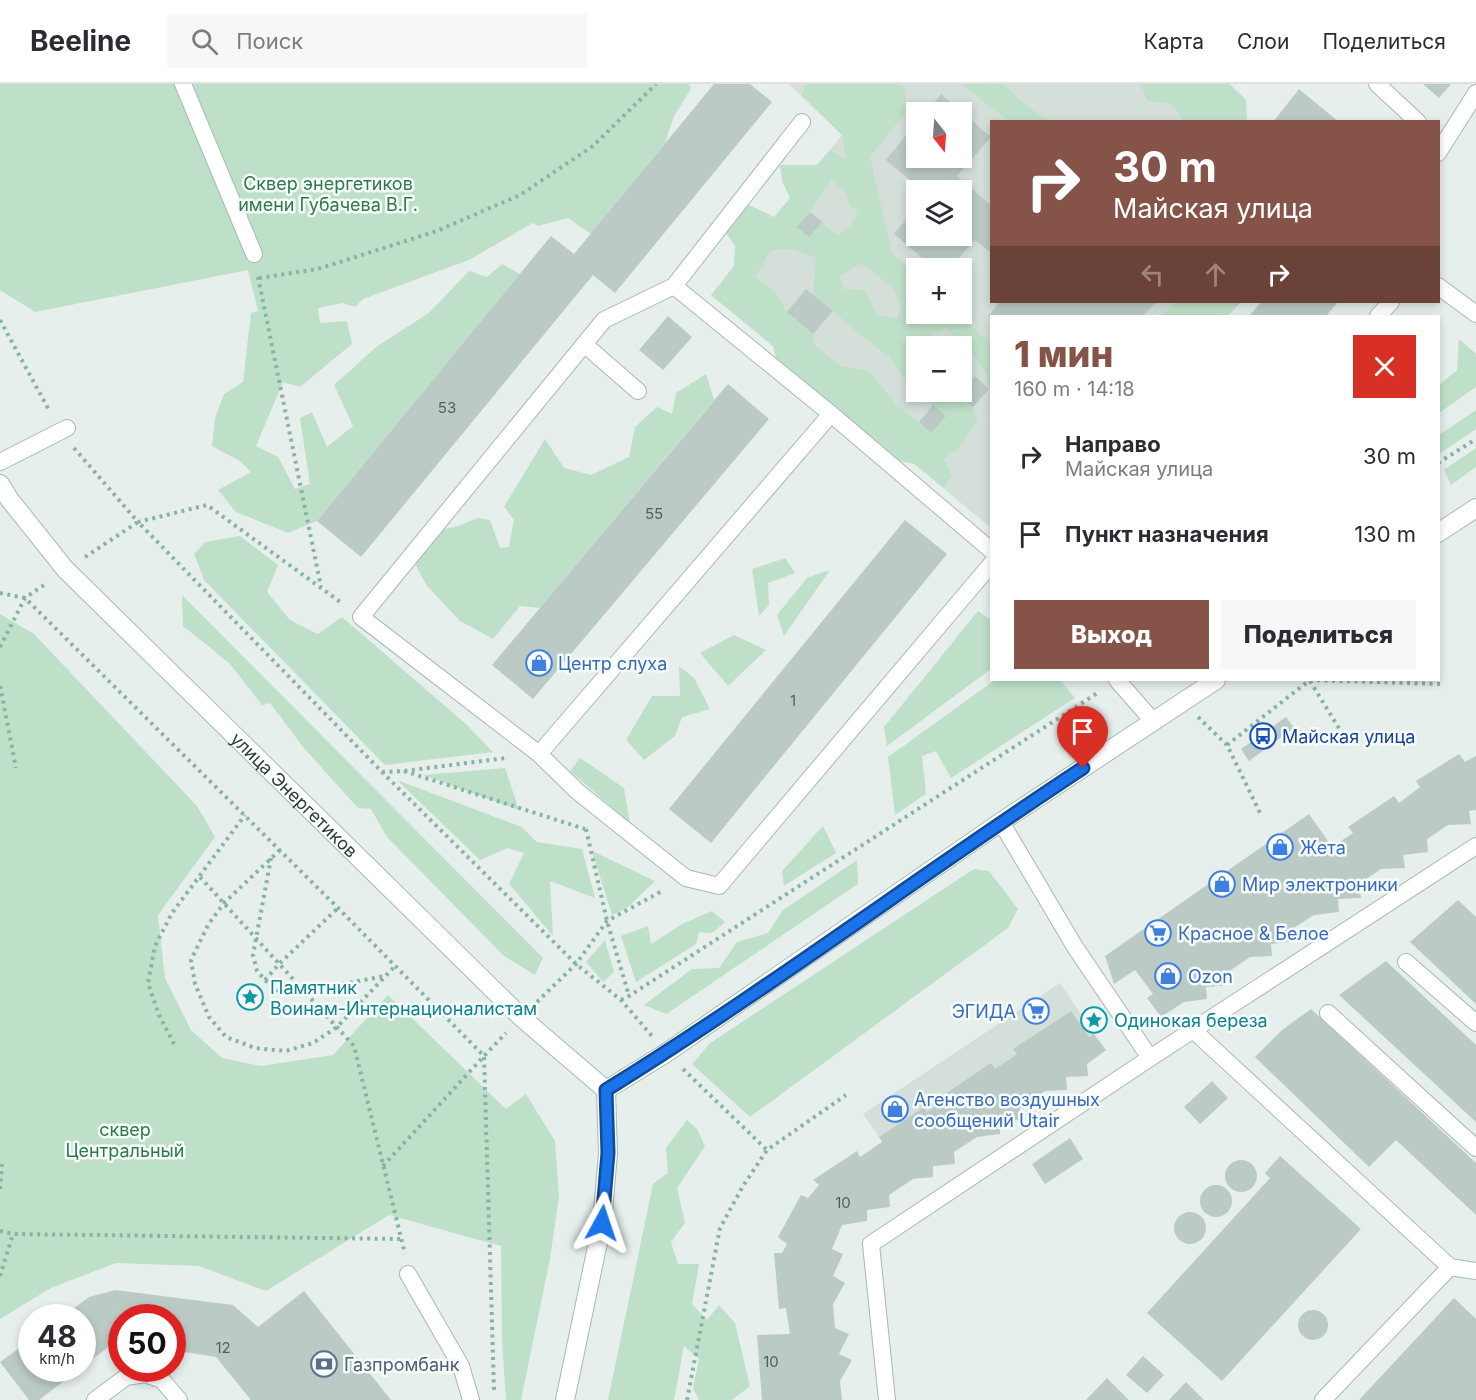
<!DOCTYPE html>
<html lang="ru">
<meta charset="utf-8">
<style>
:root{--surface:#fff;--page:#f7f7f7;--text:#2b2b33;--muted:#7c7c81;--line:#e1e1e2;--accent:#855347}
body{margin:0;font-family:Inter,sans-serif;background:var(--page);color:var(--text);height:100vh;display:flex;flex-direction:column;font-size:22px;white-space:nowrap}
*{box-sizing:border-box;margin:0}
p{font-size:20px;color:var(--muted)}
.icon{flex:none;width:33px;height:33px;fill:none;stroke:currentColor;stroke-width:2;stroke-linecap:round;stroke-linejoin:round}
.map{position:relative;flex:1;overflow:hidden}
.panel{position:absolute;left:990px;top:231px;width:450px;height:366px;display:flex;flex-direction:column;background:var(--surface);border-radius:0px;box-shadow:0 3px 9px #0003}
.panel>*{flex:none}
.top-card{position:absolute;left:990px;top:36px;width:450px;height:183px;border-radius:0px;box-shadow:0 3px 9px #0003;background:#855347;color:#fff;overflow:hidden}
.needle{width:39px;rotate:163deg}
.fabs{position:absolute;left:906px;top:18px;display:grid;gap:12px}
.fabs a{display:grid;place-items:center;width:66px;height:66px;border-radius:0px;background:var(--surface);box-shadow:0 3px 9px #0003;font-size:30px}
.speed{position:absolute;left:18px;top:1220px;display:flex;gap:12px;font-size:30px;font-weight:700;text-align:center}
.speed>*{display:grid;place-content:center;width:78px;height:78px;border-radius:50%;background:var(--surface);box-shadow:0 3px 9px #0003;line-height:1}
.speed small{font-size:15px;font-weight:400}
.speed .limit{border:9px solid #d22;background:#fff;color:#111}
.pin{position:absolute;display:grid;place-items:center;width:51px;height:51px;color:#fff;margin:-62px -26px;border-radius:50% 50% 50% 0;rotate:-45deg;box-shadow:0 0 6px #0007}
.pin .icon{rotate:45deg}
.me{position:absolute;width:66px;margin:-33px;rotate:5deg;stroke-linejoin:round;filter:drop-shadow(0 0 4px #0008)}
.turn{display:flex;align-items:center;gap:21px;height:126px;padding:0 24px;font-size:27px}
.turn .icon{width:78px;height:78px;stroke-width:2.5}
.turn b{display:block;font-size:42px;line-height:51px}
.lanes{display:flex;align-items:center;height:57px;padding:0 24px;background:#0003;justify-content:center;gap:30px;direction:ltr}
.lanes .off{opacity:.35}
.round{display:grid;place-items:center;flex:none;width:63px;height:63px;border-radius:0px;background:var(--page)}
.head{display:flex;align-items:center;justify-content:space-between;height:102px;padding:0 24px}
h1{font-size:36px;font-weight:800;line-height:45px;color:var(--accent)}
.action{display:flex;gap:12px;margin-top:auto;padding:12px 24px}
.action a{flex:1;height:69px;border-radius:0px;background:var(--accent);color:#fff;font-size:24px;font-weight:800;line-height:69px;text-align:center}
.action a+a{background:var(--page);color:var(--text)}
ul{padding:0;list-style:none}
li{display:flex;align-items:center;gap:18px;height:78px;padding:0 24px}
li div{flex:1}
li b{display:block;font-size:22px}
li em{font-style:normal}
header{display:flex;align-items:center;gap:36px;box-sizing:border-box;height:84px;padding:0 30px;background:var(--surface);border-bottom:2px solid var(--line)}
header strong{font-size:28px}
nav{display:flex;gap:33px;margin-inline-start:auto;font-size:21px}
.search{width:420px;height:54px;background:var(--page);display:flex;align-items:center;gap:15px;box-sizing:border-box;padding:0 21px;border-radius:0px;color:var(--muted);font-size:22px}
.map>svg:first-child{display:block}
.built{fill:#d4dfda;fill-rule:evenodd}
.green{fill:#bfe0c8;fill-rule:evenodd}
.building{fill:#bbcac4}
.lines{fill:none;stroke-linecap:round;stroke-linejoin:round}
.service-casing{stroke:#a8b8b2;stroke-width:18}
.secondary-casing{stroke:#a4bbb3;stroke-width:20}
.path{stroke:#86b3a5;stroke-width:4;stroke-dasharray:3 4.5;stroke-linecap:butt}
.service{stroke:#fff;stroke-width:16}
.secondary{stroke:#fff;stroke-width:18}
.route-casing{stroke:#114b97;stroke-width:15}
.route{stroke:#1a73e8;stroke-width:10}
.labels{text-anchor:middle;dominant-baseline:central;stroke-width:5;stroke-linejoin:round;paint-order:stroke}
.number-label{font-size:15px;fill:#4a645c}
.park-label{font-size:18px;fill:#2d7a4b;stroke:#f7fbf9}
.shop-label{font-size:18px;fill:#366cbe;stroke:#f7fbf9;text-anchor:start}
.transit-label{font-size:18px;fill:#164399;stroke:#f7fbf9;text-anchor:start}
.street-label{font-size:18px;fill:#24423a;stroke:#f7fbf9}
.culture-label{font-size:18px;fill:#0d838f;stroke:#f7fbf9;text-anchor:start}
.service-label{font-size:18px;fill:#4e5e75;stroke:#f7fbf9;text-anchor:start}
</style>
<header>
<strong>Beeline</strong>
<div class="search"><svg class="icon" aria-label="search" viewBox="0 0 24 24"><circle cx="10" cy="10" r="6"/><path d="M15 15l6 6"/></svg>Поиск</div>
<nav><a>Карта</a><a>Слои</a><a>Поделиться</a></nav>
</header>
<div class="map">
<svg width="1476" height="1316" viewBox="0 0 1476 1316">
<rect width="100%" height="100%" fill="#e6efeb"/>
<path class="built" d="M789,0H1168L1215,37L992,38V218H1227L1215,232H992L991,444L711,211L842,51ZM916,28H962V74H916ZM916,106H962V152H916ZM916,184H962V230H916ZM916,262H962V308H916Z
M1060,899L1094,950L1089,953L1071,927L1014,965L1017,970L995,985L927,1028L924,1023L879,1053L863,1030Z"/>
<path class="green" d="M0,0H689L691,5L674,32L665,59L591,150L568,134L538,142L533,139L469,176L363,215L355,223L342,219L318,224L320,239L347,237L352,260L300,303L283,298L256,362L278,373L295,405L310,400L300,334L312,328L327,363L353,342L334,301L375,264L430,228L469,187L487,193L502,180L520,190L317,437L288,449L236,428L218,406L251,388L240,377L212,362L215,334L224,310L243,298L251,229L258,227L248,186L35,228L0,206Z
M807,0H897L904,3L908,26L870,73L892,169L916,192V230H958L991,259V307L989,305L986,289L966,263L946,244L932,250L922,262H916V305L902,291L889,273L851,243L813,210L816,174L794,165L771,166L755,193L774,206L787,228L813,250V259L840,282L869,287L896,320L931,349L945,332L919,308H957L973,323L977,338L958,365L944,375L952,392L944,404L915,380L900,377L776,274L773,262L711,211L734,182L735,162L724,146L747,120L774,133L790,114L782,97L780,81H817L830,66L846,76L842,51L801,11ZM831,96L846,108L849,119L858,129L847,146L837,151L810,128ZM861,179L892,203L902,222L897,235L877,231L865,206L844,205L840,193Z
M961,0H1004L1028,23L1050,37H1009Z
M1140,0H1230L1246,16L1247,37H1184L1172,20L1148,17Z
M1176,218H1241L1228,232H1161Z
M1459,255L1476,270V303L1439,329V301L1457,286Z
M706,290L714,316L540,524L520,522L493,555L460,537L427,502L415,480L421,450L455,443L478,434L490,436L500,464L509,463L514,436L504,423L545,355L564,384L591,391L629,373L635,343L657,323L672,330L676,309Z
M1476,326V345L1439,370V351Z
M1476,364V383L1451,401L1444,386Z
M240,452L278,481L267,508L290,536L318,550L342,533L466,640L493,668L385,681L204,496L194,470L205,458Z
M785,474L795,489L768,499L769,521L759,532L752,485Z
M830,486L784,552L777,531L807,494Z
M182,511L543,874L535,891L504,872L387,753L371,725L358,724L303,663L270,619L262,621L229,579L183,542Z
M978,527L991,536V585L887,662L884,643Z
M0,530L34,550L197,722L215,753L158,831L165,894L191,946L222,974L261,982L333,971L388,911L506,1025L526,1010L555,1057L559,1112L550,1175L521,1316H506L502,1257L501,1162L389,1131L266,1207L199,1182L116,1179L51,1204L0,1235Z
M734,551L766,566L728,602L700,569Z
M679,582L694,594L710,625L682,633L675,652L644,676L626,656L652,612H680Z
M995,596H1060L1075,614L951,694L936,667L922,672L926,710L895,731L888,673Z
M580,674L624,704L630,739L570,687Z
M505,684L519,726L423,691Z
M397,696L522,743L537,758L582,765L595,814L550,797L553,852L509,800L524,769L508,764L480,776Z
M823,742L836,769L784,802L782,787Z
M592,767L655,797L627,824L612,831Z
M857,776L858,800L666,930L644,921L692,885L719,884L737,858L768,849L783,826Z
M974,785L989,787L1018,825L1008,844L750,1033L692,980L710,959Z
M712,827L725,838L712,849L699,848L696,860L636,898L621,852L648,842L651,860L682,840Z
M605,856L614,888L603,898L586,878Z
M687,1036L697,1045L705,1062L677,1104L685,1139L671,1158L678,1180H699L692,1220L707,1236L719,1221L735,1239L750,1302L732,1316H699L693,1304L699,1275L684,1262L674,1316H608L653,1100L668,1089L666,1064Z"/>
<path class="building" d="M714,0H750L772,18L615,209L593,191L361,473L317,437L551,152L574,170Z
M1423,0H1451L1439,14Z
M1299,5L1339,38H1273Z
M941,10L991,53L957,92L992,122V170L975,156L950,184H934L894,150L916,124V152H962V106H922L886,76L916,39V74H962V28H926Z
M810,128L822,138L809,153L797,143Z
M806,205L833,227L813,250L787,228Z
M1000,218H1156L1143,232H992V235L988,232Z
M1261,218H1338L1326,232H1249Z
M668,232L692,253L663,286L639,266Z
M975,292L989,305L973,323L958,310Z
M728,300L769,335L533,615L492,581Z
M933,321L946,332L931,349L919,338Z
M905,436L947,470L711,759L669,725Z
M1286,633L1294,644L1249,677L1241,665Z
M1459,670L1465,678L1476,672V726L1469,727L1471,740L1448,741L1427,755L1428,768L1403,771L1405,784L1381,785L1359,800L1361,814L1338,815L1339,828L1314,831L1292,845L1295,857L1271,860L1272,872L1250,873L1228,888L1229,901L1206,903L1207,915L1184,918L1161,933L1147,914L1153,910L1135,886L1114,900L1105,872L1309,730L1332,763L1353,749L1348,743L1394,712L1399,719L1420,703L1416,697Z
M1458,816L1476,833V920L1410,858Z
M1386,877L1476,961V1038L1339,911Z
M1311,925L1476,1079V1131L1396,1056L1369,1083L1255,973L1282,946Z
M1071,927L1089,953L1094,950L1106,966L1087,980L1088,992L1066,993L1067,1006L1045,1007L1020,1024L1022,1036L1000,1037V1050L977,1053L954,1068L955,1080L933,1082V1093L913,1095L889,1111L890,1123L867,1126V1137L842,1141L832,1165L843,1170L833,1192L845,1199L833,1220L835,1244L849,1250L839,1270L852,1276L840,1297L842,1316H762L757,1251L790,1250L786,1224L779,1225L774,1169H782L787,1160L778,1153L801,1111L808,1114L819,1101L813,1096L857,1067L860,1073L882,1058L879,1053L924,1023L927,1028L948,1014L945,1010L991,979L995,985L1017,970L1013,965Z
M1212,997L1228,1014L1200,1040L1184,1023Z
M1070,1054L1083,1075L1045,1100L1032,1080Z
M1280,1072L1361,1145L1222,1297L1147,1229L1270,1094L1265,1089Z
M1225 1092a16 16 0 1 1 32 0a16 16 0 1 1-32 0Z
M1200 1117a16 16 0 1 1 32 0a16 16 0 1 1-32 0Z
M1174 1144a16 16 0 1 1 32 0a16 16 0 1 1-32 0Z
M115,1206L233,1221L258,1243L304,1207L391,1316H251L216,1273L172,1266V1233H122V1259L115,1258L82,1283V1233H62L89,1213Z
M1454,1214L1476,1235V1316H1359Z
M1298 1241a15 15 0 1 1 30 0a15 15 0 1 1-30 0Z
M32,1255V1284H81L39,1316H29L0,1278Z
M1143,1272L1164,1291L1147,1309L1126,1291Z
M1107,1294L1129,1316H1086Z
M1186,1298L1204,1316H1169Z"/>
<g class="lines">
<g class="service-casing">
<path id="service" d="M183,0L254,170
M1377,0L1418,38
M802,38L674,202L604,236L361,533L539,670L578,708L686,794L719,802L992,479
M1438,69L1476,9
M674,202L831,330L992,467
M1438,202L1476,230
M1378,232L1391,218
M584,260L638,307
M0,378L67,344
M1117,596L1153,637
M539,670L831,330
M1001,738L1075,863L1150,974
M1406,878L1476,939
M1328,929L1476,1064
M1193,946L1450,1183L1476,1187
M408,1190L461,1282L471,1316
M95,1316L126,1293L145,1290L162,1296L179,1316
M887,1316L871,1160L1150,974L1476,762
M1323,1316L1450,1183"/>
</g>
<g class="secondary-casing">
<g id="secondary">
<path id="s1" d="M0,400L10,416L65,485L522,934L606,1006"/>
<path d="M1438,449L1476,424"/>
<path d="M606,1006L666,969L1001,738L1216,596"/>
<path d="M565,1316L602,1139L608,1069L606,1006"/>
</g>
</g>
<path class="path" d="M258,193L321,503
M259,194L318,185L437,147L520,111L593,62L656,0
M0,236L50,328
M74,364L138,438L207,421L343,520
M1438,379L1476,355
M85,473L138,438L382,688L576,880L621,916L652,952
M0,509L25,514L338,824L484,972L494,1306
M0,563L25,514L47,499
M1310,597L1348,659
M0,602L16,684
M1198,633L1227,661L1261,731
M1227,661L1310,596L1443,600
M404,687L585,745
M382,688L404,687L506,674
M586,745L607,837L629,912
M280,766L224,819L208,841L191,876L195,900L209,933L226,953L255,964L286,967L313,959L337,943L396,881
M271,774L253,871L257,887L265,896L276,906L290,910L385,892
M200,793L354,962L405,1170
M265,896L279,880L338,824
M621,916L629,912L1099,608
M537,918L576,880L607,837L664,806
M174,960L159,931L148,899L155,862L172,829L245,731
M683,985L767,1066
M383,1082L484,972L506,949
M0,1105L2,1080
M0,1147L13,1150L402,1155
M0,1192L13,1150
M687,1316L720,1144L743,1102L767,1066L846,1011"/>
<use href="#service" class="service"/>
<use href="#secondary" class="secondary"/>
</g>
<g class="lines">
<g class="route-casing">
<path id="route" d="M602,1139L608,1069L606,1006C769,905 923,789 1083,684"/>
</g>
<use href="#route" class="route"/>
</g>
<defs>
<g id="shop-ring" transform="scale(1.35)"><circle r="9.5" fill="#f7fbf9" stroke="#3f7fe0" stroke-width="1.5"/><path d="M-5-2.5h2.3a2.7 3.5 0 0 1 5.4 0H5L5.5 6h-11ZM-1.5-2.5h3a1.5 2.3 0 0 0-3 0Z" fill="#3f7fe0"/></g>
<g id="bus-ring" transform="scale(1.35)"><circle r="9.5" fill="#f7fbf9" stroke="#1a4fb4" stroke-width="1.5"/><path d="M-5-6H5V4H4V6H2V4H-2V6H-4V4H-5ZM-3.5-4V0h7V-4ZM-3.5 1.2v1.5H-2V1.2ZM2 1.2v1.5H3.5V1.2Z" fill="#1a4fb4"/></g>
<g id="supermarket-ring" transform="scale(1.35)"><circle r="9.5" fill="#f7fbf9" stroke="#3f7fe0" stroke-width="1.5"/><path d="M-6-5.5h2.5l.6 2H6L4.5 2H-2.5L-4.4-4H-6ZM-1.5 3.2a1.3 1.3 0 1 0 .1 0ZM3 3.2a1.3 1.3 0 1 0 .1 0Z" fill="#3f7fe0"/></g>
<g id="sight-ring" transform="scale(1.35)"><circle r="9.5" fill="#f7fbf9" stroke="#0f9aa8" stroke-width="1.5"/><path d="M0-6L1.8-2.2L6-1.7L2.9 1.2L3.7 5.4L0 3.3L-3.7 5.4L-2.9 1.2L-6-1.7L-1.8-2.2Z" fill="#0f9aa8"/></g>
<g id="bank-ring" transform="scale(1.35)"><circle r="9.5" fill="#f7fbf9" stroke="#5c6f8a" stroke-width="1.5"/><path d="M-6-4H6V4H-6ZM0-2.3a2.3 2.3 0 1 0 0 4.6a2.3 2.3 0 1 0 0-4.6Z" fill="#5c6f8a"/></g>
</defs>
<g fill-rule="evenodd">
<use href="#shop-ring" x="539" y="579"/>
<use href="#bus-ring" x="1263" y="652"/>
<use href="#shop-ring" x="1280" y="763"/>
<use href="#shop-ring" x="1222" y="800"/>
<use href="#supermarket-ring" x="1158" y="849"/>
<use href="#shop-ring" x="1168" y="892"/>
<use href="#sight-ring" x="250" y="913"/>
<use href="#supermarket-ring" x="1036" y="927"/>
<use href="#sight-ring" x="1094" y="936"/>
<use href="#shop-ring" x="895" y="1025"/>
<use href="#bank-ring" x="324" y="1280"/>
</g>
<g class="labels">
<g class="number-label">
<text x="447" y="323">53</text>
<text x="654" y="429">55</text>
<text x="793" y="616">1</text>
<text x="843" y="1118">10</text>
<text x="223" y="1263">12</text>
<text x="771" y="1277">10</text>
</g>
<g class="park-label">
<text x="328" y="99">Сквер энергетиков<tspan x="328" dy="21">имени Губачева В.Г.</tspan></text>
<text x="125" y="1045">сквер<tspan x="125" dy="21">Центральный</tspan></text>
</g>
<g class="shop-label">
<text x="558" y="579">Центр слуха</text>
<text x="1300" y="763">Жета</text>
<text x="1242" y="800">Мир электроники</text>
<text x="1178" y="849">Красное &amp; Белое</text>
<text x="1188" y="892">Ozon</text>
<text x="1016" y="927" text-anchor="end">ЭГИДА</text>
<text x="914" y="1015">Агенство воздушных<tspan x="914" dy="21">сообщений Utair</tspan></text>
</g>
<g class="transit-label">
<text x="1282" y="652">Майская улица</text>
</g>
<g class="street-label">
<text stroke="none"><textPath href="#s1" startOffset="429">улица Энергетиков</textPath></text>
</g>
<g class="culture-label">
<text x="270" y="903">Памятник<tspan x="270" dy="21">Воинам-Интернационалистам</tspan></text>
<text x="1114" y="936">Одинокая береза</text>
</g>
<g class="service-label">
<text x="344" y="1280">Газпромбанк</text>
</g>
</g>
</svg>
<div class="fabs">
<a><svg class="needle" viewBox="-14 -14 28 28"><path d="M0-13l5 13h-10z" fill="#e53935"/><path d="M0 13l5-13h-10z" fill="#7c7c81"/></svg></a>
<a><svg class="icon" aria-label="layers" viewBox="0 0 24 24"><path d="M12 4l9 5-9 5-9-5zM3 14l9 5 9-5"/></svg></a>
<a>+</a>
<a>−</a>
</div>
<div class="speed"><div>48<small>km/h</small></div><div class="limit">50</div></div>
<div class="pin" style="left:1083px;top:684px;background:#d93025"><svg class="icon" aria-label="arrive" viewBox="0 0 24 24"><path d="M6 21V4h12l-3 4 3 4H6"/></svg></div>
<svg class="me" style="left:602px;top:1139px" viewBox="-20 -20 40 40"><path d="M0-17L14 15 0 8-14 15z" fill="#1a73e8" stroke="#fff" stroke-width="4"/></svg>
<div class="top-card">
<div class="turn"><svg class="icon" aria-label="right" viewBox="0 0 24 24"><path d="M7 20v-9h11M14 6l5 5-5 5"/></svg><div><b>30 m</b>Майская улица</div></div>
<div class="lanes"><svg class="icon off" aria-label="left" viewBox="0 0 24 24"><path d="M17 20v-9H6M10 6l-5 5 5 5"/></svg><svg class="icon off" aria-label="ahead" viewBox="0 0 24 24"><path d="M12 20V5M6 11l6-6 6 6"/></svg><svg class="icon" aria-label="right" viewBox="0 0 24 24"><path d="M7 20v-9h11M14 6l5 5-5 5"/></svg></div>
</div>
<section class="panel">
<div class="head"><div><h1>1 мин</h1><p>160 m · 14:18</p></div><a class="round" style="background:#d93025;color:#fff"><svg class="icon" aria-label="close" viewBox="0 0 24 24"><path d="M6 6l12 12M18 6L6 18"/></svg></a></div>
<ul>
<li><svg class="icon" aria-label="right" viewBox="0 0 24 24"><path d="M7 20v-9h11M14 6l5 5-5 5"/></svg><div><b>Направо</b><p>Майская улица</p></div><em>30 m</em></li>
<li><svg class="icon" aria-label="arrive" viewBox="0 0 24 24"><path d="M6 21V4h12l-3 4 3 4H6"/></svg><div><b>Пункт назначения</b></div><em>130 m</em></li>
</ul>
<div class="action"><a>Выход</a><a>Поделиться</a></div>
</section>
</div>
